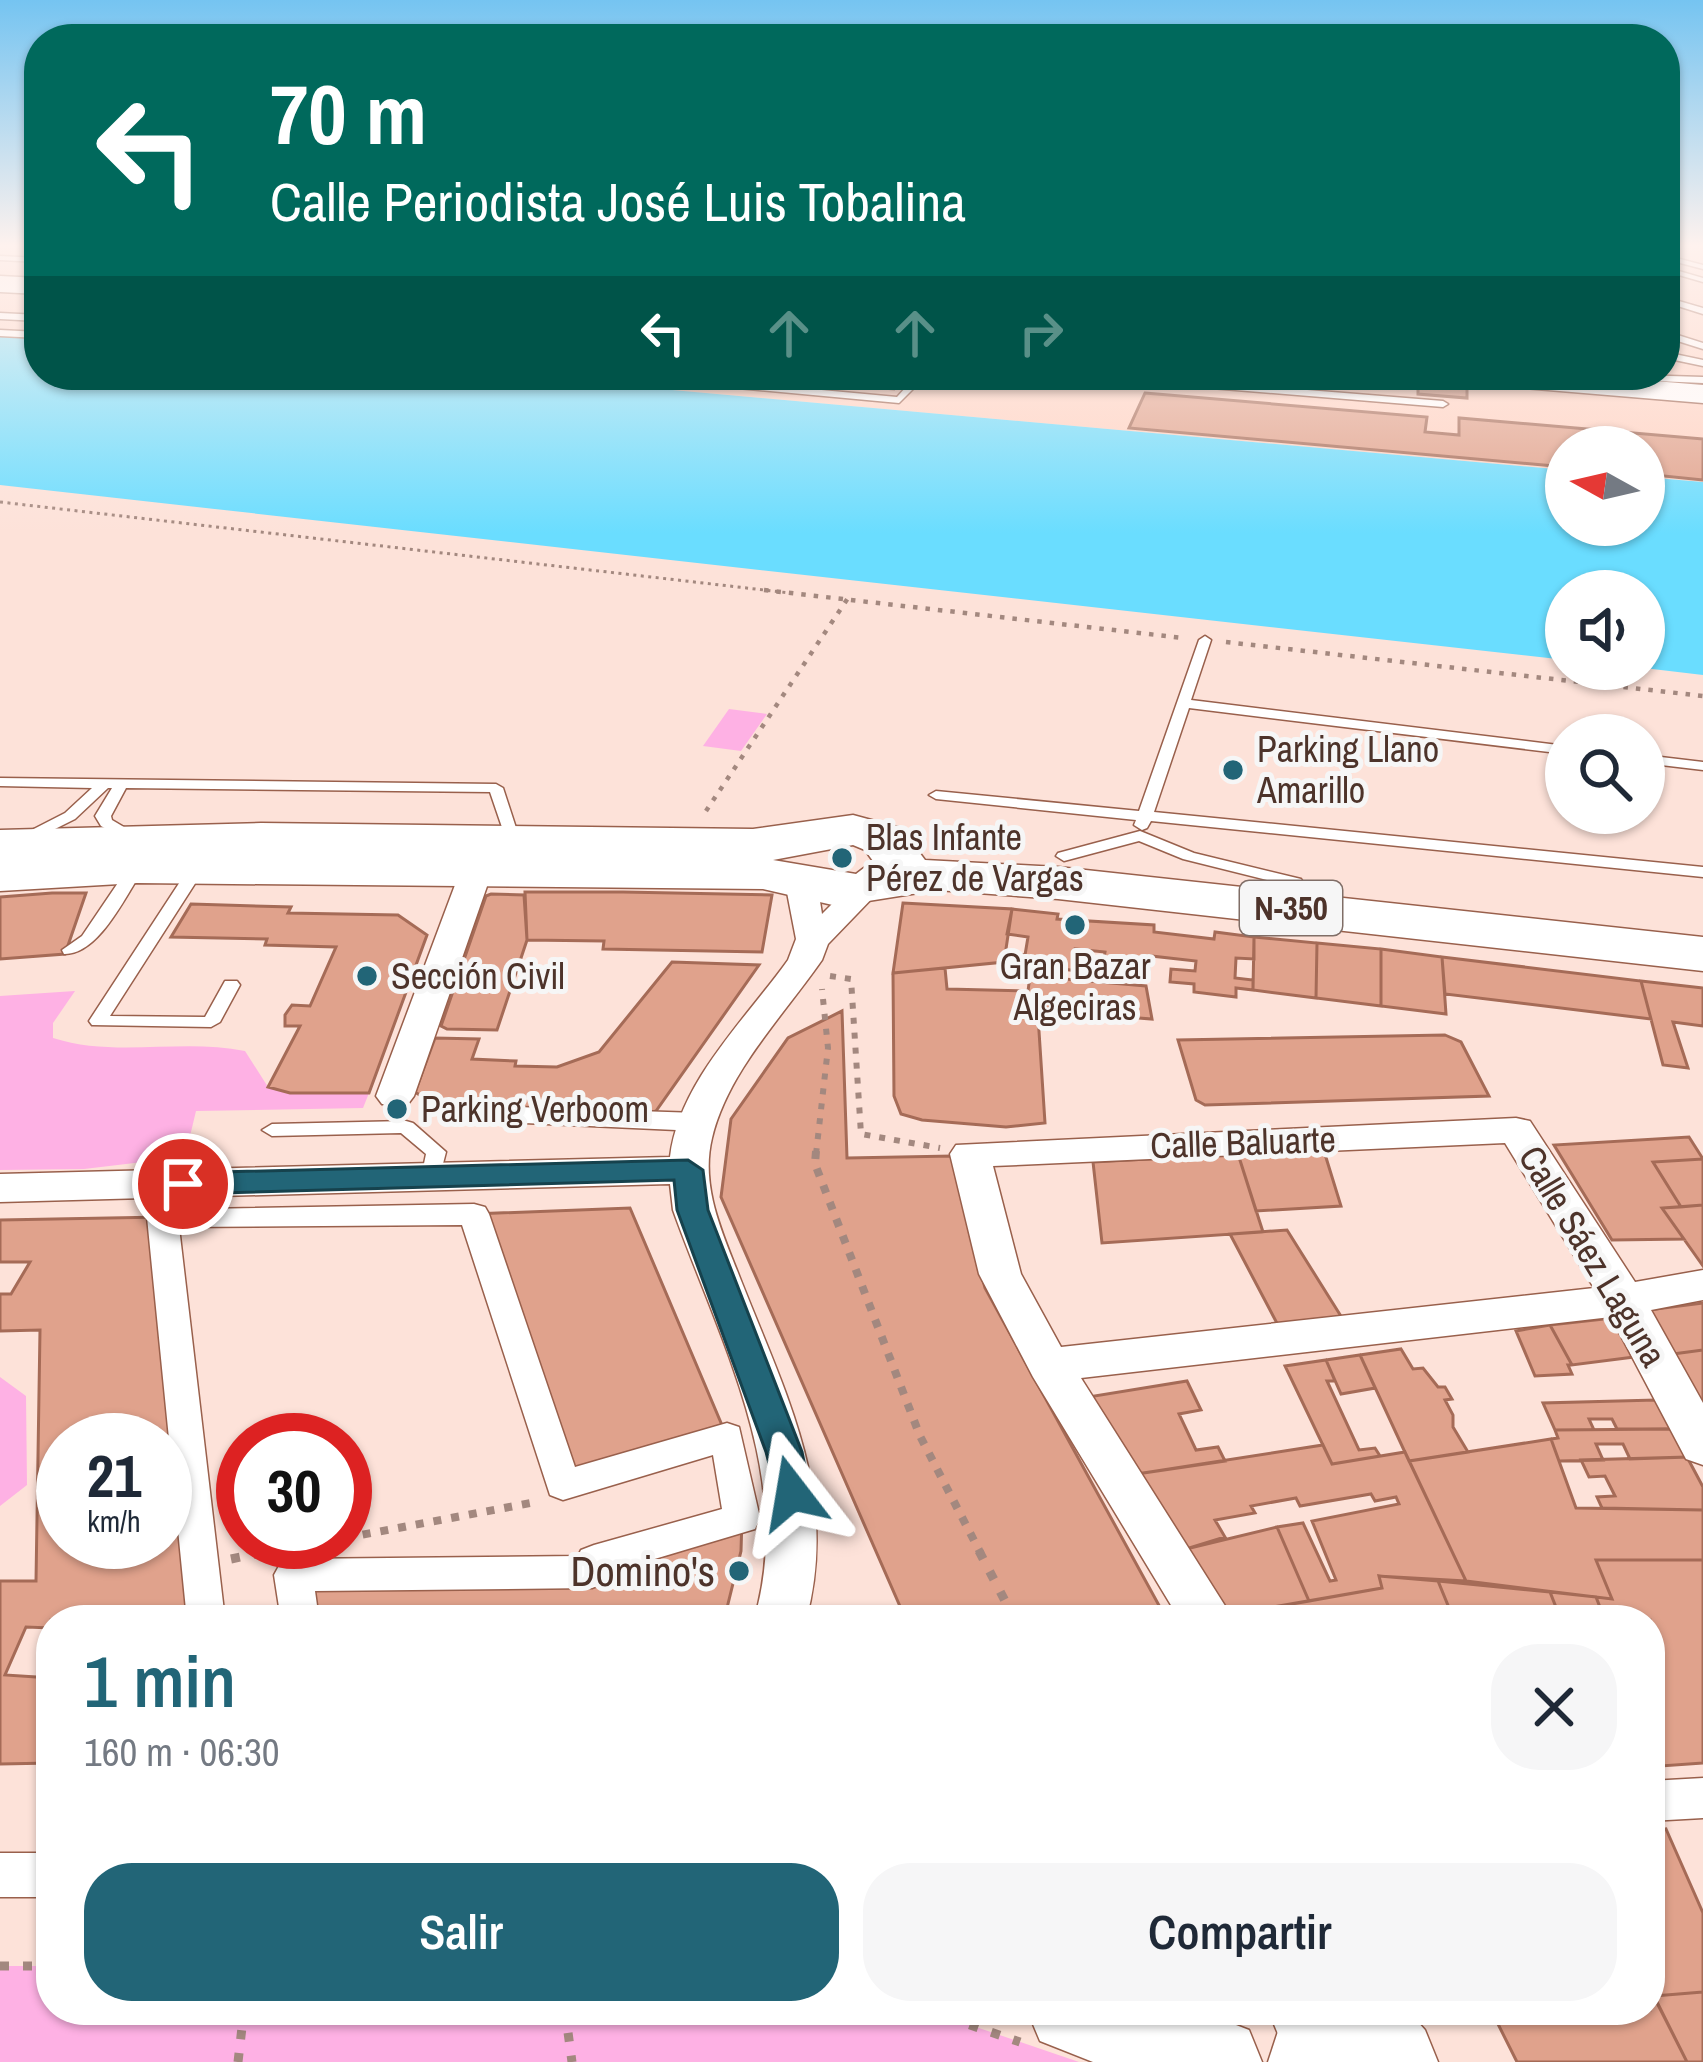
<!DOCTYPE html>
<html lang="es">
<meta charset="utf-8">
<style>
:root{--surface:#fff;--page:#f6f6f7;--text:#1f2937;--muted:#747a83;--accent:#226577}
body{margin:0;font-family:"Archivo Narrow",sans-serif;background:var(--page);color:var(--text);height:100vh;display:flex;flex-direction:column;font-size:45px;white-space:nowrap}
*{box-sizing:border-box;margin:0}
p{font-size:39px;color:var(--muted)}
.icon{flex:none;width:66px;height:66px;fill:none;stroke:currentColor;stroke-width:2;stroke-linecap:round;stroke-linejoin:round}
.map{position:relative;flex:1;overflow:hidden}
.sheet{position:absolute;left:36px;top:1605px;width:1629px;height:420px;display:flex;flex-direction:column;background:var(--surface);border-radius:48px;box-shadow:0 3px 9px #0004}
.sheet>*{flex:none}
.guide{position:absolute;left:24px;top:24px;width:1656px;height:366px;border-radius:48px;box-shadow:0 3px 9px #0004;background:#00695c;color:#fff;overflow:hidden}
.needle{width:78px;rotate:278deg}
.controls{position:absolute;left:1545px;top:426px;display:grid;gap:24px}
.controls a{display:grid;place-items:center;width:120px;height:120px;border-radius:50%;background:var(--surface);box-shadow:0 3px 9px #0004;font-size:60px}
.speed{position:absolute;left:36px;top:1413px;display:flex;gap:24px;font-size:60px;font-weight:700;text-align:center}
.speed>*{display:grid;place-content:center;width:156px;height:156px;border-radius:50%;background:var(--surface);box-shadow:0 3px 9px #0004;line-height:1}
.speed small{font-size:30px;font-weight:400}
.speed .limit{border:18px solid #d22;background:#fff;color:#111}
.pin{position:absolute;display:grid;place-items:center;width:102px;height:102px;color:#fff;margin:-51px;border:6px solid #fff;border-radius:50%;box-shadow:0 3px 12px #0007}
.me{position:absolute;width:132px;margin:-66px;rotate:346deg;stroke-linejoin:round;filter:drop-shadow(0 0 9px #0008)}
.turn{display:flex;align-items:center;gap:42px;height:252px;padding:0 48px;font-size:54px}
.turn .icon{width:156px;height:156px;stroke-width:2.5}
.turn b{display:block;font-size:84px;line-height:102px}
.lanes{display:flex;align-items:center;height:114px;padding:0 48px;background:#0003;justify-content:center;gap:60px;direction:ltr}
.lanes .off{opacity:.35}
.round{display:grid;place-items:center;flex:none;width:126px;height:126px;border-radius:48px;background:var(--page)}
.headline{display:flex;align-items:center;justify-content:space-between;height:204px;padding:0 48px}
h1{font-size:72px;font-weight:600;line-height:90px;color:var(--accent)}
.button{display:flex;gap:24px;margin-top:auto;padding:24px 48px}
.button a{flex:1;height:138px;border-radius:48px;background:var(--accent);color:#fff;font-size:48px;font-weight:600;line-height:138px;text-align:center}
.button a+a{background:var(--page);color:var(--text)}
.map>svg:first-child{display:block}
.built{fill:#ffd3c3}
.green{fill:#feb1e4}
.water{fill:#6addff}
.building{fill:#e0a28c;stroke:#a56b57;stroke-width:3;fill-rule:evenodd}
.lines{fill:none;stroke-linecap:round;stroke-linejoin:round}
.service-casing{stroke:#99604c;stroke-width:3}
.pedestrian-casing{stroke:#99604c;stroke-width:3}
.minor-casing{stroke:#99604c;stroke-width:3}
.secondary-casing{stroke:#99604c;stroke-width:3}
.primary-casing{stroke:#99604c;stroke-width:3}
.trunk-casing{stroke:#99604c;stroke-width:3}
.path-far4{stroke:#a3887f;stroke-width:3;stroke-dasharray:3 4.5;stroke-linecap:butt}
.path-far3{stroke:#a3887f;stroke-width:4.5;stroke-dasharray:4.5 8;stroke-linecap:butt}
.path-far2{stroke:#a3887f;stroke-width:6;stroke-dasharray:6 9;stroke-linecap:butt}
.path-far1{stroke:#a3887f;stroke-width:8;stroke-dasharray:8 10;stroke-linecap:butt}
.path{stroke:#a3887f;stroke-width:9;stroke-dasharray:9 14;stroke-linecap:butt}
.service{fill:#fff;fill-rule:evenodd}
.pedestrian{fill:#fff;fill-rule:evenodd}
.minor{fill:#fff;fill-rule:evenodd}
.secondary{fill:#fff;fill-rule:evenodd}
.primary{fill:#fff;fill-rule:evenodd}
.trunk{fill:#fff;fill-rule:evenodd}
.route{fill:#226577;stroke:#16424d;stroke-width:3}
.poi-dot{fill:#226577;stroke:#f6f6f6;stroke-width:4.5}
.labels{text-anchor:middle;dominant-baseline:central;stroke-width:10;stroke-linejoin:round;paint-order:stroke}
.shield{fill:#f6f6f6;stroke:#806e67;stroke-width:3}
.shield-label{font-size:33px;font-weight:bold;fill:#4d332a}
.poi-label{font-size:36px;fill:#4d332a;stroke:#f6f6f6;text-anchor:start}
.street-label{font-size:36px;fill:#4d332a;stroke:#f6f6f6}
.near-poi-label{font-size:42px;fill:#4d332a;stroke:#f6f6f6;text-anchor:end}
</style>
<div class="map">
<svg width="1703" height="2062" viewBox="0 0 1703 2062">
<rect width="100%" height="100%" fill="#fde2d9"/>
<path class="built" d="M0,245H39V337L0,335Z
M1665,245H1703V482L1644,477V447H1566V470L505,375H1665Z"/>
<path class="green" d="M729,709L767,714L741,751L703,746Z
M75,991L53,1023V1038C115,1058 182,1038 245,1051L268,1087L369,1093L363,1108L196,1111L185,1157L84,1169L0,1170V996Z
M0,1377L26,1396L27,1485L0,1506Z
M0,1966H51V2010H926L1079,2062H0Z"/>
<path class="water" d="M0,335L39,337V375H505L1566,470V525H1644V477L1703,482V675L1644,668V591H1566V660L0,485Z"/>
<path class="building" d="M852,375H904L894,389L845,385Z
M1418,382L1467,385V398L1418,394Z
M1145,393L1427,417L1425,432L1459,435V418L1703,439V480L1644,474V447H1566V467L1129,428Z
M525,892H623L772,895L762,952L603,949L604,941L527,940Z
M52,893H86L65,954L0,959V897Z
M491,894L524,895L527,940L497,1030L447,1029L441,1026L486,896Z
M903,903L1012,909L1004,962L893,973Z
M191,904L291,907L288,913L398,915L427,935L369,1093H290L268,1087L300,1026H285V1015L292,1005L310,1006L336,947L265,945L267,939L171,937Z
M1012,909L1058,914L1057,919L1154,925V932L1214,939L1215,932L1254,937V959L1236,958L1235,978L1253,980V990L1236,988V997L1194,992V984L1170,982L1171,969L1195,971L1196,961L1151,956L1149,969L1103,964L1105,952L1075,949L1073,959L1090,961L1088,972L1061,969L1059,979L1018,975L1021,966L1003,964L1005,953L1025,955L1028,937L1007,934Z
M1254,937L1317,943L1316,998L1253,990Z
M1317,943L1381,949V1006L1316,998Z
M1381,949L1442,957L1446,1014L1381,1006Z
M1442,957L1641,981L1651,1019L1445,994Z
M672,962L759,965L656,1111L641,1116L444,1110L415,1092L435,1038L479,1039L472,1059L516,1061L515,1066L557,1067L599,1052Z
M945,968L947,989L1028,991L1030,976L1146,986L1152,1019L1048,1011L1038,1016L1045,1123L1006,1127L922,1120L901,1114L894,1096L893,973Z
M1641,981L1703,988V1026L1673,1022L1688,1068L1663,1065Z
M842,1011L847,1158L952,1156L985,1288L1167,1620H906L721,1197L731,1119L788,1038Z
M1445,1035L1461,1042L1489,1096L1205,1105L1196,1100L1178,1040Z
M1689,1137L1703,1159L1653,1162L1681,1207L1662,1208L1684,1239L1612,1240L1554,1145Z
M1324,1151L1341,1206L1256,1211L1238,1154Z
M1238,1154L1263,1232L1102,1243L1093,1162Z
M1703,1159V1205L1681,1207L1653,1162Z
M1703,1205V1266L1662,1208Z
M630,1208L727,1437L563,1485L474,1214Z
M162,1217L206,1620H51V1628L26,1627L5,1675L51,1678V1763L0,1764V1581H36L40,1330L0,1331V1294H11L30,1262H0V1220ZM63,1440H165V1542H63Z
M1287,1230L1344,1321L1280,1329L1230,1234Z
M1703,1303V1350L1673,1354L1648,1310Z
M1613,1318L1634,1357L1572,1365L1550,1325Z
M1550,1325L1572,1365H1568L1572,1374L1535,1376L1516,1331Z
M1401,1349L1413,1369L1423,1368L1438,1387H1445L1452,1399L1445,1400L1453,1415V1427L1468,1452L1409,1461L1360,1355Z
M1703,1350V1408L1673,1354Z
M1360,1355L1375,1388L1341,1394L1326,1360Z
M1326,1360L1335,1381H1327L1359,1450L1375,1448L1380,1456L1332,1464L1285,1366Z
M1187,1381L1201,1410L1179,1414L1196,1450L1218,1447L1225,1461L1136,1474L1088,1397Z
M1656,1400L1672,1429H1617L1612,1419H1589L1594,1430H1555L1543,1403Z
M1672,1429L1687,1457L1630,1459L1623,1444H1596L1603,1460L1559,1461L1551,1439L1558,1438L1555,1430Z
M1551,1439L1576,1508L1703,1510V1560H1596L1612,1599L1466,1581L1409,1461Z
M1323,1445L1332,1464L1405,1452L1466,1581L1379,1576L1382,1588L1309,1601L1277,1527L1303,1523L1330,1581L1336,1580L1312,1521L1399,1504L1396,1497L1375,1501L1371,1494L1300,1506L1296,1498L1251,1506L1255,1513L1215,1520L1225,1537L1186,1549L1136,1474Z
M1687,1457L1703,1487V1510L1602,1508L1597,1497L1615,1496L1605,1476L1589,1477L1581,1460Z
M742,1518L741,1551L724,1620H300L293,1575L592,1572Z
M1277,1527L1309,1601L1228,1615L1186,1549Z
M1596,1560H1703V1763L1661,1766L1650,1738V1620H1605L1596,1597L1612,1599Z
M1379,1576L1438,1581L1454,1620H1231L1228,1615L1382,1588Z
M1438,1581L1550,1592L1561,1620H1454Z
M1550,1592L1596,1597L1605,1620H1561Z
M1666,1829L1703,1913V1992L1654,1996L1650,1831Z
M1650,1989L1687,2062H1517L1491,2010H1650Z
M1703,1992V2062H1687L1654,1996Z"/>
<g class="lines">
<g class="service-casing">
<path id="service" d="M1665,255L1703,265V269L1665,259Z
M0,256L39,258V262L0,260Z
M1665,267L1703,278V282L1665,271Z
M1665,297L1703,308V314L1665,302Z
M0,313L39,315V321L0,319Z
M0,330L39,332V338L0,336Z
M1665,331L1703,343V349L1665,337Z
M1665,352L1703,360V366L1665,358Z
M626,375H661L897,397L917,375H927L899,403L631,378Z
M1023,375H1065C1055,380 1033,380 1023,375Z
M1084,375H1123L1443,401L1448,404L1443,407L1089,378Z
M1380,375L1493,381L1498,384L1493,387L1385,378Z
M1637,375L1703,377V383L1634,380Z
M1205,636L1211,640L1191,700L1566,746V754L1189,708L1154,812L1703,867V877L1151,821L1147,828L1142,830L1134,825L1136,820L936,799L929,795L936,791L1139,811L1199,640Z
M1644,755L1703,762V770L1644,763Z
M0,778L496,784L503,788L517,831L532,841L524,846L505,836L490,792L126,788L111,816L112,820L134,833L137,836L129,841L101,826L95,816L112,788H108L75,819L29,842L24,840L21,837L24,834L65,813L92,788L0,786Z
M1140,831L1194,853L1301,879L1303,882L1295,887L1183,859L1139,841L1064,861L1056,856L1058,853Z
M136,863L144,868C126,895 99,955 64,954L62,950L82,936L130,865Z
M197,863L205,868L110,1016L205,1017L225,981H237L240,985L220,1022L211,1027L92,1025L89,1021L189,868Z
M406,1121L413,1123L446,1152L438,1183H424L421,1178L426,1154L401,1133L272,1136L262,1130L272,1124Z"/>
</g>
<g class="pedestrian-casing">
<path id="pedestrian" d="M489,1106L698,1113L712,1122L698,1131L479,1121L475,1115Z
M474,1204L485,1207L489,1214L575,1467L727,1423L739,1427L760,1518L755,1529L611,1572L605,1583L592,1588L315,1591L319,1620H281L274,1575L280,1564L293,1559L578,1556L581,1550L594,1545L722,1509L713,1455L563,1500L550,1495L462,1225L179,1227L225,1620H187L147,1217L151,1210Z
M1703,1778V1818L1650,1821V1781Z
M0,1853H51V1897H0Z"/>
</g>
<g class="minor-casing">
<path id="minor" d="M1606,375H1647L1615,382Z
M477,860L493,869L414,1096L408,1104H382L376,1096L461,869Z
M801,872L817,882L822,914L856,880H878L883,887L828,944L822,960C784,1015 728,1071 712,1138C700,1187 723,1234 740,1278C785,1393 840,1494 806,1620H754C796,1478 720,1341 673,1210L670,1184L0,1202V1174L670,1157C679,1082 746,1019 788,960L796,939L785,882Z
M1516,1118L1530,1121L1635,1282L1703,1270V1300L1651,1310L1703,1403V1465L1686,1459L1611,1317L1081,1378L1234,1620H1180L1033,1377L979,1274L950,1154L956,1145ZM1505,1143L1594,1288L1061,1347L1021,1274L993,1166Z
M1285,2010H1347L1332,2062H1268Z"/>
</g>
<g class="secondary-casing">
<path id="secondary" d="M1027,2010H1197L1249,2030L1262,2062H1093L1040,2041Z
M1268,2010H1407L1425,2030L1438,2062H1322L1281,2041Z"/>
</g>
<g class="primary-casing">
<path id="primary" d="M0,276L39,278V294L0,292Z
M1460,375H1581L1703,385V403L1475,384Z"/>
</g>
<g class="trunk-casing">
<path id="trunk" d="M853,815L901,828L925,860L1058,867L1703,937V971L1058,899L937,890L837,906L763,889L137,883L0,891V830L261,823L753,829ZM853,845L865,850L873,861L856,874L773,860Z"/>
</g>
<path class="path-far4" d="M0,502L790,593"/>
<path class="path-far3" d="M764,590L1183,638
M1226,642L1703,696
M706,811L848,598"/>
<path class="path-far2" d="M830,976L851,979L861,1134L940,1148
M425,1107L459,1114
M816,1154L828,1048L822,989"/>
<path class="path-far1" d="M816,1151L815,1164L920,1436L981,1554
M345,1538L536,1502
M255,1554L265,1552"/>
<path class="path" d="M979,1551L1015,1620
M231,1559L265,1552
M0,1966H51
M565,2010L572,2062
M926,2010L1020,2042
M238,2062L244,2010"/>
<use href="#service" class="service"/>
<use href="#pedestrian" class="pedestrian"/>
<use href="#minor" class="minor"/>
<use href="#secondary" class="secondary"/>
<use href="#primary" class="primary"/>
<use href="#trunk" class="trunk"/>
</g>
<linearGradient id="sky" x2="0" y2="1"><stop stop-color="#75c4f1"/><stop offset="0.46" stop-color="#fef2ee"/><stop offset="1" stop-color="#fef2ee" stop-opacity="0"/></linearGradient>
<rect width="1703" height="534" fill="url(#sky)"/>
<path class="route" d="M688,1160L703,1170L708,1210L802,1452L810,1493L805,1503L792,1508L779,1503L766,1452L677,1210L674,1180L183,1194L168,1184L183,1173Z"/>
<g class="poi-dot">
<circle cx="1233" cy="770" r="12"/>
<circle cx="842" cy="858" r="12"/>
<circle cx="1075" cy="925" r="12"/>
<circle cx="367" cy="976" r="12"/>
<circle cx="397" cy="1109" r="12"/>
<circle cx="739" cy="1571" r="12"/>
</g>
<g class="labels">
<rect class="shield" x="1240" y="881" width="102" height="54" rx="9"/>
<g class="shield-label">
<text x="1291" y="908">N-350</text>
</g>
<g class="poi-label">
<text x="1257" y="749">Parking Llano<tspan x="1257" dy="41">Amarillo</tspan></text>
<text x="866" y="837">Blas Infante<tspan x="866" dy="41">Pérez de Vargas</tspan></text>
<text x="1075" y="966" text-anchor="middle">Gran Bazar<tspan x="1075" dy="41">Algeciras</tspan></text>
<text x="391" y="976">Sección Civil</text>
<text x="421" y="1109">Parking Verboom</text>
</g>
<g class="street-label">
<text transform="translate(1243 1142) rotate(-2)">Calle Baluarte</text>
<text transform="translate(1593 1256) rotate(59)">Calle Sáez Laguna</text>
</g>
<g class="near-poi-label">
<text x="715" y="1571">Domino's</text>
</g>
</g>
</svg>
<div class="controls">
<a><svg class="needle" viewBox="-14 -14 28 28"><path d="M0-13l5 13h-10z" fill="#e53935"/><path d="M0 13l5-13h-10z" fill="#747a83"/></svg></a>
<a><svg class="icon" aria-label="sound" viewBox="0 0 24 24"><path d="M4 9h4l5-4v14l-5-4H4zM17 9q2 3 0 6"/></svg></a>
<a><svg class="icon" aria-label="search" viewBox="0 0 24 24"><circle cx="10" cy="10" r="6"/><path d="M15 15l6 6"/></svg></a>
</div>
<div class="speed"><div>21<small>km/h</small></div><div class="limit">30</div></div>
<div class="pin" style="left:183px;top:1184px;background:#d93025"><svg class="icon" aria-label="arrive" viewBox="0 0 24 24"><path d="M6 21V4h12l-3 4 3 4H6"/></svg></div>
<svg class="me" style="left:792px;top:1493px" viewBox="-20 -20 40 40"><path d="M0-17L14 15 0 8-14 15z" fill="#226577" stroke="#fff" stroke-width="4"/></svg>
<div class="guide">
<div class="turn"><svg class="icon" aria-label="left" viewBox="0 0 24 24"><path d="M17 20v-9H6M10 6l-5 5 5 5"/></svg><div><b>70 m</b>Calle Periodista José Luis Tobalina</div></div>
<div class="lanes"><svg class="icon" aria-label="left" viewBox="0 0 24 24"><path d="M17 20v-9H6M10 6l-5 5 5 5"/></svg><svg class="icon off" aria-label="ahead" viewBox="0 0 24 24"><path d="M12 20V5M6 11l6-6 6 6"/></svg><svg class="icon off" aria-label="ahead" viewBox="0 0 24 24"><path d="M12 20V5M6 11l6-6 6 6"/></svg><svg class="icon off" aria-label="right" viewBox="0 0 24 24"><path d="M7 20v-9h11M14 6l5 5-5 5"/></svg></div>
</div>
<section class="sheet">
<div class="headline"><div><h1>1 min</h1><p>160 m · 06:30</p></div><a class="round"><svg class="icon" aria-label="close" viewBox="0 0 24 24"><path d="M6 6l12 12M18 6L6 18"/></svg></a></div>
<div class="button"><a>Salir</a><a>Compartir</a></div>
</section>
</div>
